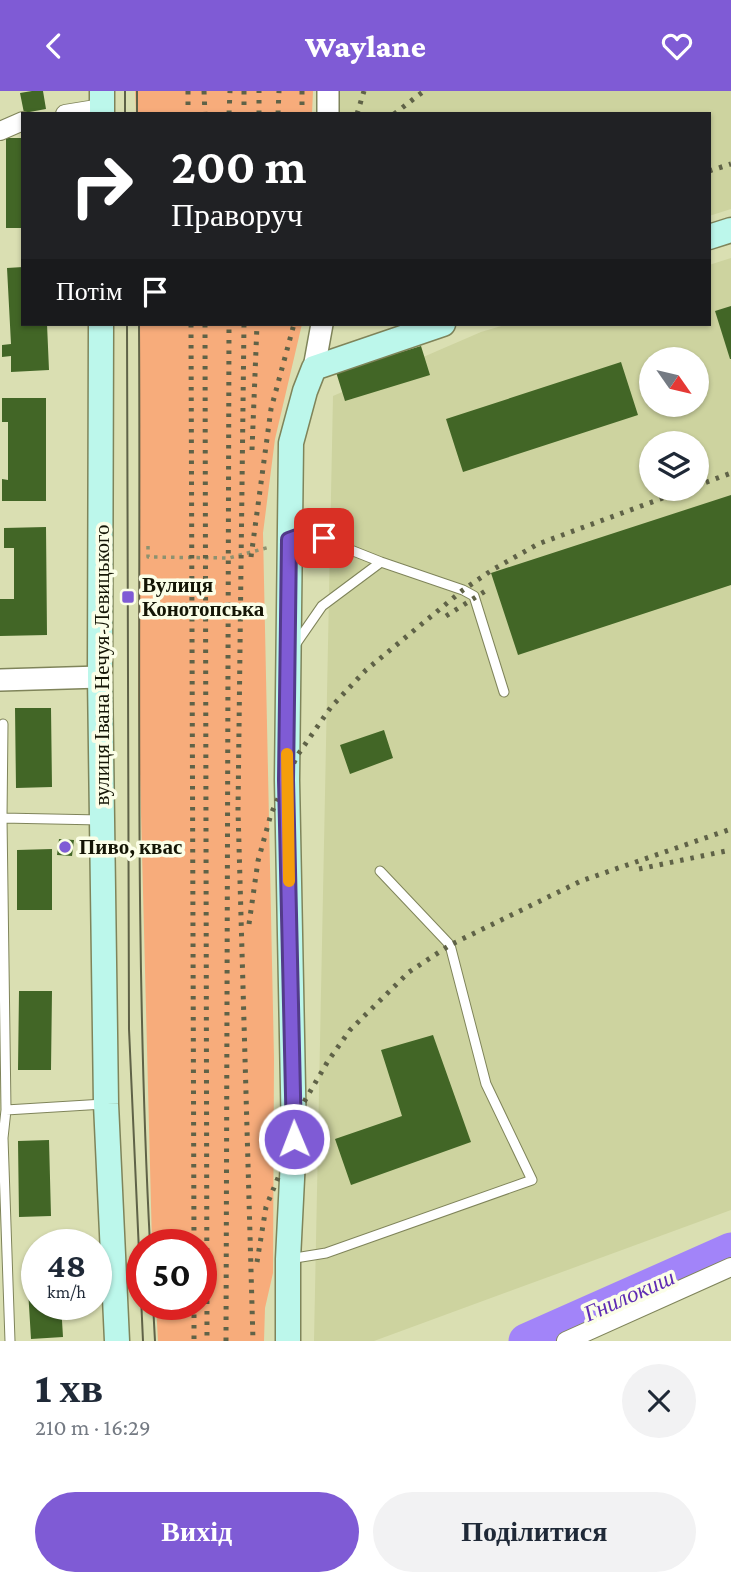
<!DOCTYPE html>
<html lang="uk">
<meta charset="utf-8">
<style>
:root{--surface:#fff;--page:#f2f2f3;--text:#1f2937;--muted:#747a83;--accent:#7f5bd5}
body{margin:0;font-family:"Crimson Pro",serif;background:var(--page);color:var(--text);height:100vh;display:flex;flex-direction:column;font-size:26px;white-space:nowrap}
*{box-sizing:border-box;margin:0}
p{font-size:23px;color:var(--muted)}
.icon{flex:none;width:38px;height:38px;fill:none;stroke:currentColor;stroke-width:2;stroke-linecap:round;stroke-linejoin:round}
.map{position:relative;height:1250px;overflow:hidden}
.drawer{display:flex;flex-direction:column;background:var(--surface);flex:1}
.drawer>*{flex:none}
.banner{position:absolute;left:21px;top:21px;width:690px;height:214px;border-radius:0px;box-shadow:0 2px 5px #0004;background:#202124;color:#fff;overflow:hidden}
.needle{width:46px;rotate:124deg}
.buttons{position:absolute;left:639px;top:256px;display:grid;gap:14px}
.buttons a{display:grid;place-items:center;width:70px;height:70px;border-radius:50%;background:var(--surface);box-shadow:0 2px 5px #0004;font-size:35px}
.speed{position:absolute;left:21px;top:1138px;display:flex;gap:14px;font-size:35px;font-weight:700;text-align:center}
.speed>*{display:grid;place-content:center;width:91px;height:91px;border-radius:50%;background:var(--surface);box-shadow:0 2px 5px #0004;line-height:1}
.speed small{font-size:18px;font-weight:400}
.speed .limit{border:10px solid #d22;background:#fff;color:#111}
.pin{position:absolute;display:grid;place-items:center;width:60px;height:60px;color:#fff;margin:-30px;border-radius:14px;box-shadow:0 4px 10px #0006}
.me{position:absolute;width:77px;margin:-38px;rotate:359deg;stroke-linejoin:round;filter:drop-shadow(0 0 5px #0008)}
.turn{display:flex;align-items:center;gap:24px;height:147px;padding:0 35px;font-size:32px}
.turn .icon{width:91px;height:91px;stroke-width:2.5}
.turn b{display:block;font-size:49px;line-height:60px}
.then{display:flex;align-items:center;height:66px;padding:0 35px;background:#0003;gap:14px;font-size:26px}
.round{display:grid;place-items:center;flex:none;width:74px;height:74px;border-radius:37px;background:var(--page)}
.headline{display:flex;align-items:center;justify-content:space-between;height:119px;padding:0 35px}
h1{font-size:42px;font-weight:800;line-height:52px}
.button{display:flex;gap:14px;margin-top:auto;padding:14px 35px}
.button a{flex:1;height:80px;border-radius:42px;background:var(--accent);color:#fff;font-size:28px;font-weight:800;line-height:80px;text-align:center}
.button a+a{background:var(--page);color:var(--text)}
header{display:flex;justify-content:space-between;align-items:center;height:91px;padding:0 35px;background:var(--accent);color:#fff;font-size:32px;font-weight:800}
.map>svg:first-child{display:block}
.built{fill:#cdd39f;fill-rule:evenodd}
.green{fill:#f7ac7b}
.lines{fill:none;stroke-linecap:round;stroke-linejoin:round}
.river{stroke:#a284f9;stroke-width:35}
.building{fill:#426626}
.service-casing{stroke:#7f845a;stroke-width:11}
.minor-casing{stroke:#7f845a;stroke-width:20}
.tertiary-casing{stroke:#7f845a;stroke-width:24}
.secondary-casing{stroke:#7f845a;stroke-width:27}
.path{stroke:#8e916f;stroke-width:3.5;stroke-dasharray:3.5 5;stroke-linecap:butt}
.service{stroke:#fff;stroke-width:9}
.minor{stroke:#fff;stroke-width:18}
.tertiary{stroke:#fff;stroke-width:21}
.secondary{stroke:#bcf7eb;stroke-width:24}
.tram{stroke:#5f6247;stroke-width:2}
.rail{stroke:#5f6247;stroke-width:5;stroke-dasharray:3.5 7;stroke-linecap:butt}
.route-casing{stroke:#533b8a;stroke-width:18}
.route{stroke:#7f5bd5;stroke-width:12}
.slow{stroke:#f59e0b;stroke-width:12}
.poi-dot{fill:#7f5bd5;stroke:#fbfee7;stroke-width:2.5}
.labels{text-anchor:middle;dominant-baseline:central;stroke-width:7;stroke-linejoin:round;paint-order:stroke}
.poi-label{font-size:21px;font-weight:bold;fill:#141505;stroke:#fbfee7;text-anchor:start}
.street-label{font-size:21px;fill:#141505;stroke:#fbfee7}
.water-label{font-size:23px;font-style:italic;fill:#5e2bb3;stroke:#fbfee7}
</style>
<header><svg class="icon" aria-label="back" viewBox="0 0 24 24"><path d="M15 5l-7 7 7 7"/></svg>Waylane<svg class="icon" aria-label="heart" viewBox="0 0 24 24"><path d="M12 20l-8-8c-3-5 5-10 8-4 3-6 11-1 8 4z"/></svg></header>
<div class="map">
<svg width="731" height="1250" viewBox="0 0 731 1250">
<rect width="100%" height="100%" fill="#dadfb2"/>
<path class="built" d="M336,0H731V118L709,125V23H336Z
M731,167V1119L374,1250H314L333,305L481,241L508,233H709V174ZM651,268H696V313H651ZM651,352H696V397H651Z"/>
<path class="green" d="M135,0H313L312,23H136Z
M139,233H302L275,348L263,442L274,967L273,1182L265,1217L264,1250H158L156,1213H201V1153H152L138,604L140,334Z"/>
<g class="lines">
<path class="river" d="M526,1250L731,1159"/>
</g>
<path class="building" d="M32,0H43L46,18L24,22L20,2Z
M6,47H23V137H6Z
M23,176V233H47L49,279L11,281V265L2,266V254L11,253L7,177Z
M731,215V268H730L715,220Z
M421,255L430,284L345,310L336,281Z
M621,271L638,324L463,381L446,328Z
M2,307H46V410H2V388L8,389V331H2Z
M731,404V494L518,564L491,482Z
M46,436L47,544L0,545V508H14V457H4V437Z
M15,617H51L52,696L16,697Z
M384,639L393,667L350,683L340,654Z
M59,748L74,749L72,765L57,764Z
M52,758V819H17V759Z
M19,900H52L51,979H18Z
M433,944L471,1051L351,1094L335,1048L402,1025L381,959Z
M49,1049L51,1125L19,1126L18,1050Z
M37,1164V1213H61L63,1246L31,1248L26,1165Z"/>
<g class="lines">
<g class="service-casing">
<path id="service" d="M294,447L308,442L381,471L463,499L474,505L504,601
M295,554L322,515L381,471
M3,633L2,727L101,729
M2,727L6,1019L104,1013
M3,1047L10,1250
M0,1050L3,1047L6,1019
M289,1168L326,1162L532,1089L486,993L450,854L380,780"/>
</g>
<g class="minor-casing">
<path id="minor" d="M65,23L102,17
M0,40L23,30
M566,1250L731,1176"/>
</g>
<g class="tertiary-casing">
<path id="tertiary" d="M328,0V23
M314,277L322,233
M0,589L100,586"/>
</g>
<g class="secondary-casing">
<path id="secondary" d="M102,0V23
M709,146L731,139
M101,233L100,586L106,1013L117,1250
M288,1250V1168L294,1048L287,689L291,352L305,300L314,277L443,233"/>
</g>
<path class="path" d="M148,455V466L229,467L270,456"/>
<use href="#service" class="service"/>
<use href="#minor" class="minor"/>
<use href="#tertiary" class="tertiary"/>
<use href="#secondary" class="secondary"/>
<path class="tram" d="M125,0V23
M137,0V23
M127,233L129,938L143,1250
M139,233C141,539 134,847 150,1153
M153,1213L155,1250"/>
<path class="rail" d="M188,0V23
M204,0L205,23
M244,0V23
M302,0V23
M229,23L230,0
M259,23V0
M278,23L279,0
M357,23L364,0
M394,23L424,0
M709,80L731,73
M191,233L194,1153
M205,233L207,1250
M244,233L238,719L253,1250
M252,359L257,233
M696,395L731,382
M251,466L271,318L294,233
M446,525L487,499
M639,778L731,759
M249,833L258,770L271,723L297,665L331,616L366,579L463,499L492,479L538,453L690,397
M257,1171L266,1116L294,1048L304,1011L328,970L350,939L409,881L450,854L581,790L731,738
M194,1213V1250
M226,1250L229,233"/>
</g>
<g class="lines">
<g class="route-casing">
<path id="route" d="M294,1048L286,689L289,449L308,442L324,447"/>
</g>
<use href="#route" class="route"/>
<path class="slow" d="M287,663L289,790"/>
</g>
<g class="poi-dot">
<rect x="121" y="499" width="14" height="14" rx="3.5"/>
<circle cx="65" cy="756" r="7"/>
</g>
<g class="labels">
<g class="poi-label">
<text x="142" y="494">Вулиця<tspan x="142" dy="24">Конотопська</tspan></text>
<text x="79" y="756">Пиво, квас</text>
</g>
<g class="street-label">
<text transform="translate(102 574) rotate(-90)">вулиця Івана Нечуя-Левицького</text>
</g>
<g class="water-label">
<text transform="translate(629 1204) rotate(-24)">Гнилокиш</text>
</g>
</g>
</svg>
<div class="buttons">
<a><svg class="needle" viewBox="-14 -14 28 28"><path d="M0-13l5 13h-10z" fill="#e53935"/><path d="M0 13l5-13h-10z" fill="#747a83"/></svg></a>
<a><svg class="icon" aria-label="layers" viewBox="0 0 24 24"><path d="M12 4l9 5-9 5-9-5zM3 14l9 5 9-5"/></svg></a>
</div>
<div class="speed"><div>48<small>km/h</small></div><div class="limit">50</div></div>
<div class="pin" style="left:324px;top:447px;background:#d93025"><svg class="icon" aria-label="arrive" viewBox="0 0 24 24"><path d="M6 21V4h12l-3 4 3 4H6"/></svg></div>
<svg class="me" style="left:294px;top:1048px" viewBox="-20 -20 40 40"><circle r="17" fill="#7f5bd5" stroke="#fff" stroke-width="3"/><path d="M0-11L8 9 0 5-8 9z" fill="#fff"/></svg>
<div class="banner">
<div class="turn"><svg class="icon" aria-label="right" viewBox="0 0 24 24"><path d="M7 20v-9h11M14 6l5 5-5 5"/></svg><div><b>200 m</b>Праворуч</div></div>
<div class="then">Потім<svg class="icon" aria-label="arrive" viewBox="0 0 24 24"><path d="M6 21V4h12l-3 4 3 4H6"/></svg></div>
</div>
</div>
<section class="drawer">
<div class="headline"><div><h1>1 хв</h1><p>210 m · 16:29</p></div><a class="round"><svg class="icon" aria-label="close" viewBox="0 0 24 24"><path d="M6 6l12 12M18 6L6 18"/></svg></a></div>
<div class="button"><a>Вихід</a><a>Поділитися</a></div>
</section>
